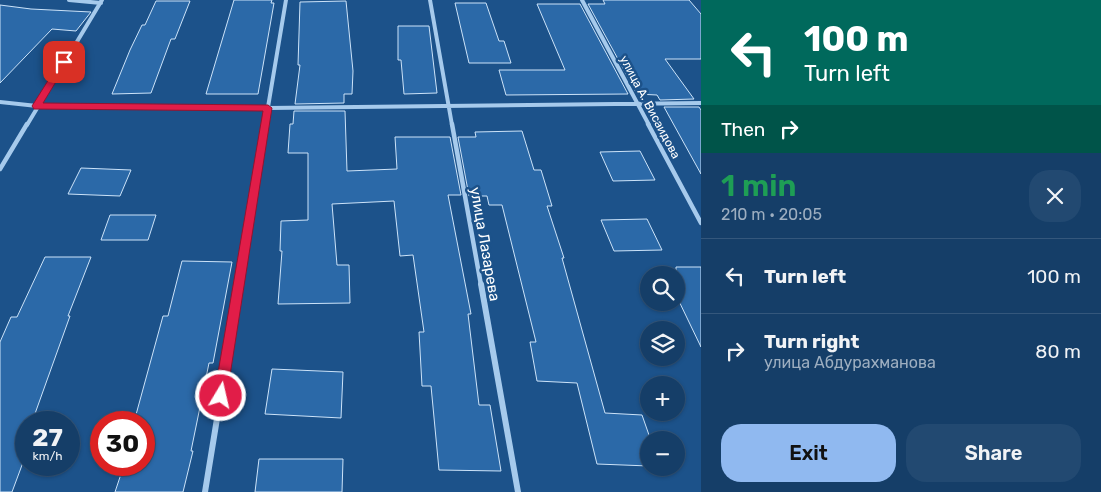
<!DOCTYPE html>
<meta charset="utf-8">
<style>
:root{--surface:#153e68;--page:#224971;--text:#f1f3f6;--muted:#9daec0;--line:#34577c;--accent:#90b9f0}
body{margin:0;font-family:Rubik,sans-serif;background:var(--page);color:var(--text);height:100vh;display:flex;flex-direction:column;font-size:19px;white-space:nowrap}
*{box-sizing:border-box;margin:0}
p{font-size:16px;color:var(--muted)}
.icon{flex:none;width:28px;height:28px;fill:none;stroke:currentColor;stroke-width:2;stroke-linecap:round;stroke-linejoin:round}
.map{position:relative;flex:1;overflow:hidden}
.side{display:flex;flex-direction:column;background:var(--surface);width:400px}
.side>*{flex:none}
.hud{background:#00695c;color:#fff;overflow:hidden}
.buttons{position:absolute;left:640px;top:266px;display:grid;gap:10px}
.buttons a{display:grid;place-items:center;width:45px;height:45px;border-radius:50%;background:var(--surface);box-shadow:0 1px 4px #0004,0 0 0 1px var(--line);font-size:25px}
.speed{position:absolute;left:15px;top:411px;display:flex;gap:10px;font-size:25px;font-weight:700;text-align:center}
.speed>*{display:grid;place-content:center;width:65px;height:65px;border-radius:50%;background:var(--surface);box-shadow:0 1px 4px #0004,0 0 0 1px var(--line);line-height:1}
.speed small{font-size:12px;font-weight:400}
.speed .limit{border:8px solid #d22;background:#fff;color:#111}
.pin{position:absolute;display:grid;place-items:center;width:42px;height:42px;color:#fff;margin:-21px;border-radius:10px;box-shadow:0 2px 8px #0006}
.me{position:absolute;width:55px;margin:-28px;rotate:9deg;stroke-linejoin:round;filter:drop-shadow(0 0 4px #0008)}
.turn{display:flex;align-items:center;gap:18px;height:105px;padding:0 20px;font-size:22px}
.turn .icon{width:65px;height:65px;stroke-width:2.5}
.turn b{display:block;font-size:35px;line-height:42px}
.then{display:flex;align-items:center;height:48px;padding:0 20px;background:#0003;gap:10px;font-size:19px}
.round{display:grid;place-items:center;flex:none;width:52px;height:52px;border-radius:20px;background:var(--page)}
.overview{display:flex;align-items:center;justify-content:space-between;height:85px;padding:0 20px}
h1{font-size:30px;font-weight:600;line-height:38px;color:#1e9e55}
.cta{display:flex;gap:10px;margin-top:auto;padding:10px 20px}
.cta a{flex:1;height:58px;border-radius:20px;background:var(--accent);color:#111;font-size:20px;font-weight:600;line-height:58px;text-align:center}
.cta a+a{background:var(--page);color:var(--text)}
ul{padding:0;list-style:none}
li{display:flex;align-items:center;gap:15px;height:75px;padding:0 20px;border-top:1px solid var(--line)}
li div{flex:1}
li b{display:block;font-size:19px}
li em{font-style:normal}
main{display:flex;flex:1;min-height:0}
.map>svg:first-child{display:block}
.building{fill:#2b69a8;stroke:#cce3f9}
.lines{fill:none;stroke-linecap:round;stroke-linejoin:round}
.minor-far2{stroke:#a6caec;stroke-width:4}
.minor-far1{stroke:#a6caec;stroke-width:4.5}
.minor{stroke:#a6caec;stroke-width:6}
.route{fill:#e11d48;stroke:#92132f}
.labels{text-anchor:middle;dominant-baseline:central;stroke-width:5;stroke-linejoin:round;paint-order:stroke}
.far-street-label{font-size:12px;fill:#fff;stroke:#1c528a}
.street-label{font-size:15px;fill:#fff;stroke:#1c528a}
</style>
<main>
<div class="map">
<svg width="701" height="492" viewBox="0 0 701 492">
<rect width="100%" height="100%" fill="#1c528a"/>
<path class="building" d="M234,0H272L271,3H274L258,94H206Z
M603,0H689L701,14V59H665L694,99L660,100L657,95L637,94L588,4H605Z
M156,1H190L175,39H171L151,93L112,94L130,50L142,25H145Z
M346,1L353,71L352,94H344V103L295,104L300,65H298L300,2Z
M455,3H486L499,41H504L511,63H469Z
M537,4H580L628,94L506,95L499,70H565Z
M0,5L31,9L91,12L76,31L52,29L0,83Z
M398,26H429L437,93L404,94L401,60H398Z
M664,107H699L701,110V174Z
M294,111H345L347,171L397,169L395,137H450L461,195H448L471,314H468L479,405H490L501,471L439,470L431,386H422L419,332H424L413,255L400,256L394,201L332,204L337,265H349L350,303L278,304L282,251H280L281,221L308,220V153H288L290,124H293Z
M522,131L534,170H541L552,206H547L564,258H562L605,413L642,415L649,435V466L597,464L577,383L537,381L530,342H536L502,205H489L487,196H469L458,137H476L475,132Z
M640,151L655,180L613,181L600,152Z
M81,168L131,170L120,196L68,194Z
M110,215H156L148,240H101Z
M647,219L662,250L614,251L601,220Z
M45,257H91L68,316H70L32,422H26V440L20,457H25L12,492H0V342L11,317H17Z
M182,261L232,262L213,363H209L191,451H193L183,492H115L124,465H144V422H134L163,316H168Z
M676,267H701V347L676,295Z
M272,369L343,372L341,418L265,414Z
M259,459H343L342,492H255Z"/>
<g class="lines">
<path class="minor-far2" d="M69,0L101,3
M430,0L452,125
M582,0L649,125
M0,102L37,106L268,108L701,103
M27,125L102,0
M265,125L286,0"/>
<path class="minor-far1" d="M452,124L481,285
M648,124L701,223
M0,169L27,124
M239,285L266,124"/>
<path class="minor" d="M481,284L518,492
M205,492L239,284"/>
</g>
<path class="route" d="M61,60L68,62L43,103L268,105L272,108L226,401L221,403L216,401L214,396L263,111L34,109L32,106Z"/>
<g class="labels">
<g class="far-street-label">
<text transform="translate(650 107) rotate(62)">улица А. Висаидова</text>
</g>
<g class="street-label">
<text transform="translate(485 244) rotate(80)">улица Лазарева</text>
</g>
</g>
</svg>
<div class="buttons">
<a><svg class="icon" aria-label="search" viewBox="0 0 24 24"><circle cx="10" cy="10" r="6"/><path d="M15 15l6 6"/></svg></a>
<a><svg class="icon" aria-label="layers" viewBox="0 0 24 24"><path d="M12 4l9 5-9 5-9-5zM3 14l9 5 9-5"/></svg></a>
<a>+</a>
<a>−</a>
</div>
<div class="speed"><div>27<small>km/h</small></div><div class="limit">30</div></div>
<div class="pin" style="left:64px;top:62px;background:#d93025"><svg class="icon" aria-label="arrive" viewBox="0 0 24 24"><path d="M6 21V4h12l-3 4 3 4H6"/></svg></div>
<svg class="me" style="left:221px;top:396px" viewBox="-20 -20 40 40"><circle r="17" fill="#e11d48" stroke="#fff" stroke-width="3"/><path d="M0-11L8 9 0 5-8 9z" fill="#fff"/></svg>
</div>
<section class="side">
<div class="hud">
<div class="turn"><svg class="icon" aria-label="left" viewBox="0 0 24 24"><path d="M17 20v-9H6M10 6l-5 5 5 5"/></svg><div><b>100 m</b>Turn left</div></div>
<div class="then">Then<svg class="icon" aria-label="right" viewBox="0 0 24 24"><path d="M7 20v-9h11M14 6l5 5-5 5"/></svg></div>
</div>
<div class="overview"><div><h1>1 min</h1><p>210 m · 20:05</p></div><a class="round"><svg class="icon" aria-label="close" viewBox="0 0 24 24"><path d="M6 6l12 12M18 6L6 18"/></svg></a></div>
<ul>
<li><svg class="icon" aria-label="left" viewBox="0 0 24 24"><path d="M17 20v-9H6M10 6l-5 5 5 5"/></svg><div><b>Turn left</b></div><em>100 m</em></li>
<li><svg class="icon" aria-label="right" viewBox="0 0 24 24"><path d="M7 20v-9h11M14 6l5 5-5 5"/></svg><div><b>Turn right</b><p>улица Абдурахманова</p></div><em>80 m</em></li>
</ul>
<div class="cta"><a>Exit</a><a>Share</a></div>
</section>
</main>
